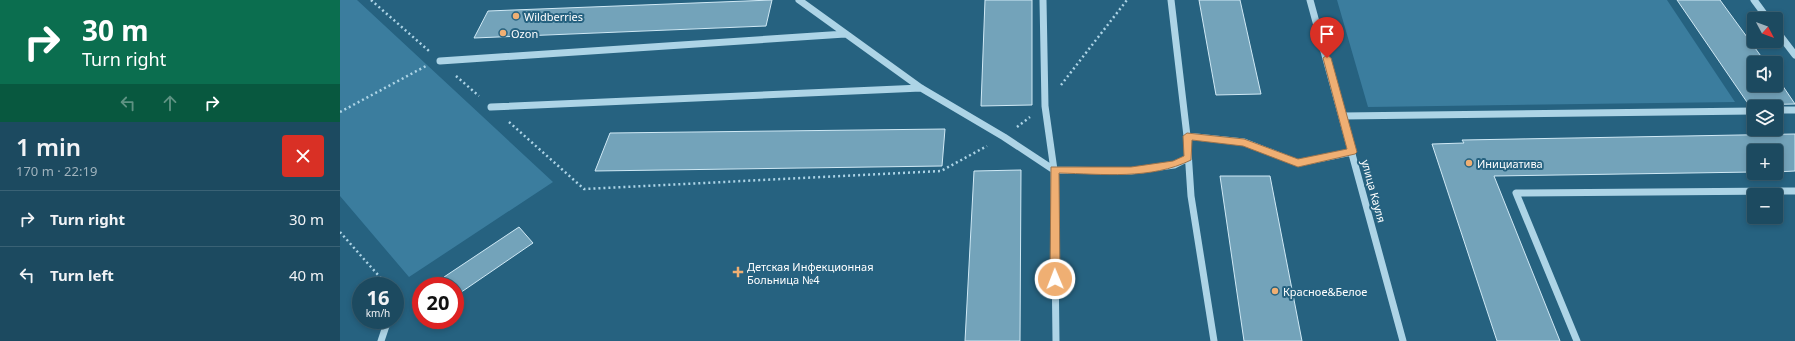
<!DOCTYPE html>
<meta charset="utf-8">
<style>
:root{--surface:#1c4a60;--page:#255166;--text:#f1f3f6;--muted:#a0b3bd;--line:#3a6275}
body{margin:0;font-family:"Noto Sans",sans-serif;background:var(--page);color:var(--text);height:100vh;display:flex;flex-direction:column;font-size:15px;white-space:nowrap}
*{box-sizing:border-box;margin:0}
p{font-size:13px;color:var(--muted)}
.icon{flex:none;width:22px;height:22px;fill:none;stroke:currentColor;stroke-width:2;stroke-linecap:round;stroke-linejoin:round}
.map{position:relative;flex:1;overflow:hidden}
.drawer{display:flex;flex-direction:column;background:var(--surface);width:340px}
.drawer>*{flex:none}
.guide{background:#0b6e4f;color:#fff;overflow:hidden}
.needle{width:26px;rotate:131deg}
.controls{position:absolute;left:1407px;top:12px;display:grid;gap:8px}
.controls a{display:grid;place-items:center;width:36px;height:36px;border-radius:4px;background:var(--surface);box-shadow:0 2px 6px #0003,0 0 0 1px var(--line);font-size:20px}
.speed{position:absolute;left:12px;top:277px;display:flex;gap:8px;font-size:20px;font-weight:700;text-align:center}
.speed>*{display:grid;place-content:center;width:52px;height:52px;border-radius:50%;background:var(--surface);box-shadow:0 2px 6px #0003,0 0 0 1px var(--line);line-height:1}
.speed small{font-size:10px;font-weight:400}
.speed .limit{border:6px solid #d22;background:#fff;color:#111}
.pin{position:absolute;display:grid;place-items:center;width:34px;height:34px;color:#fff;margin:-41px -17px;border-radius:50% 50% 50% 0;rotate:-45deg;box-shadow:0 0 4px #0007}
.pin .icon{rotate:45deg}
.me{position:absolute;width:44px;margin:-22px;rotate:359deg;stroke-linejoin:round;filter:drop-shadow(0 0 3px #0008)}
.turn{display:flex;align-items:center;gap:14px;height:84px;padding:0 16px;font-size:18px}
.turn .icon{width:52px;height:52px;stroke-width:2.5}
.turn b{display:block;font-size:28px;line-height:34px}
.lanes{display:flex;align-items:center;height:38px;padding:0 16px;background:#0003;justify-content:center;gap:20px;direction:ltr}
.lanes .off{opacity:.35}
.round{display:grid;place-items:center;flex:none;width:42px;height:42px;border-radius:4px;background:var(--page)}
.summary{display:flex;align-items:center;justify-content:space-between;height:68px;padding:0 16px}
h1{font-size:24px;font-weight:600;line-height:30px}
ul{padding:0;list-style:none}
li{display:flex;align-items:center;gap:12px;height:56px;padding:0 16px;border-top:1px solid var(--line)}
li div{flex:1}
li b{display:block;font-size:15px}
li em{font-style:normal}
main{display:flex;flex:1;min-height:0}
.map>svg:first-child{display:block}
.green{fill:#3b7d9e}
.building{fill:#73a3ba;stroke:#d0e9f5}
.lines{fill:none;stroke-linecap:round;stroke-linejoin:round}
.path{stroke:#add4e6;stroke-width:2.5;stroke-dasharray:2 3;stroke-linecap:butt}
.minor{stroke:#add4e6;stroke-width:7}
.route{fill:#efaf73;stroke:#9b724b}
.poi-dot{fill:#efaf73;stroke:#266280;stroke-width:1.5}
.labels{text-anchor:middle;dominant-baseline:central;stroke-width:4;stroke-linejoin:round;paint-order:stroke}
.poi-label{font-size:11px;fill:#fff;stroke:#266280;text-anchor:start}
.street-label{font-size:11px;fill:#fff;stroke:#266280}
</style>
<main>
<section class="drawer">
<div class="guide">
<div class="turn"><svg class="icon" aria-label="right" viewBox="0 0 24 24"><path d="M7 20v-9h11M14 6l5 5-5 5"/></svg><div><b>30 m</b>Turn right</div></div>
<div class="lanes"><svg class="icon off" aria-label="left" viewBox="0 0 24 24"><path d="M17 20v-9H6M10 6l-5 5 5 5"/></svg><svg class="icon off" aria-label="ahead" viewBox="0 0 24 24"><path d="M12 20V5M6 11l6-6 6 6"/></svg><svg class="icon" aria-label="right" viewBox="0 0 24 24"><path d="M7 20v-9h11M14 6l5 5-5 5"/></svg></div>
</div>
<div class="summary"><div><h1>1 min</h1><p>170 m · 22:19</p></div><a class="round" style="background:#d93025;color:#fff"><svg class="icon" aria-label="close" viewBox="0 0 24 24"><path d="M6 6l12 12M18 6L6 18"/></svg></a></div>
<ul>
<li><svg class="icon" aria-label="right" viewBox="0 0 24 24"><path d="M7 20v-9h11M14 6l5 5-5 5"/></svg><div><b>Turn right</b></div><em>30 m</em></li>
<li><svg class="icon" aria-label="left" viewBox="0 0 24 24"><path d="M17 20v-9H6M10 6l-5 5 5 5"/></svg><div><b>Turn left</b></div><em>40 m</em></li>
</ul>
</section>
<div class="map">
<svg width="1455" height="341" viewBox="0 0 1455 341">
<rect width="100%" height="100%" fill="#266280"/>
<path class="green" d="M0,0H17L213,182L69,277L0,196Z
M997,0H1327L1395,102L1028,107Z"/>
<path class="building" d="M432,0L426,26L134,38L148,11Z
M645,0H692V105L641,106Z
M859,0H900L921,94L876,95Z
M1337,0H1380L1426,63H1414V85H1436V76L1455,104L1409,105Z
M605,129L602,166L255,171L270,133Z
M1455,134V171L1436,172V151H1414V172L1154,176L1220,341H1157L1092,144L1124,143L1122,140Z
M681,170L680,341H625L634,171Z
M880,176H930L962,341H904Z
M179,227L193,243L117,295L115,286H110L104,277Z"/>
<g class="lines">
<path class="path" d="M31,0L89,51
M116,76L139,96
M721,85L787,0
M0,112L86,66
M169,122L244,189L601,171L647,146
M677,127L690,117
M0,232L46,284"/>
<path class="minor" d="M459,0L581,88L664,137L714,170L791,171L834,165L848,158
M703,0L705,106L714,170L716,341
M831,0L847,136L851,196L874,341
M970,0L1063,341
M1414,0L1428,19
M1436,30L1455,55
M100,61L505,34
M151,107L581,88
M1436,110H1455
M1003,116L1413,111
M847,136L904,142L958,163L1012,152
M55,297L56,295
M41,341L48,320
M1237,341L1176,193L1455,191"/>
</g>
<path class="route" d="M987,55L991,58L1017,152L1015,154L958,167L903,146L852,140L851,160C811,180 762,174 719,173L720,279L715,283L712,282L710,279L711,167H791L833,161L844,156L843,136L847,133L904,139L958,159L1007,149L983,58Z"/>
<g class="poi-dot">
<circle cx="176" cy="16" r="4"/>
<circle cx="163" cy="33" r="4"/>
<circle cx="1129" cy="163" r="4"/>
<path d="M396 266h4v4h4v4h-4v4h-4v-4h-4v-4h4z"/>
<circle cx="935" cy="291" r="4"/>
</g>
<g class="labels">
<g class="poi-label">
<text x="184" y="16">Wildberries</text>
<text x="171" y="33">Ozon</text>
<text x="1137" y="163">Инициатива</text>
<text x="407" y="266">Детская Инфекционная<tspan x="407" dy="13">Больница №4</tspan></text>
<text x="943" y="291">Красное&amp;Белое</text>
</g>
<g class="street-label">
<text transform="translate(1034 191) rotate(75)">улица Кауля</text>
</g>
</g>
</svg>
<div class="controls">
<a><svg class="needle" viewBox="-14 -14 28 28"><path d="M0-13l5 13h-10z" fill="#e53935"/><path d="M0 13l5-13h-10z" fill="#a0b3bd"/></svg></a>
<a><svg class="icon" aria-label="sound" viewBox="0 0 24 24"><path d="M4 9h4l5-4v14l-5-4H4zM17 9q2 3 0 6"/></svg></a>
<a><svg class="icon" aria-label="layers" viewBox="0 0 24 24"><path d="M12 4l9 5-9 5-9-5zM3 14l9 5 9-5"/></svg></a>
<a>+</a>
<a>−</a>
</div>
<div class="speed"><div>16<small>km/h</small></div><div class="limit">20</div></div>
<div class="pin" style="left:987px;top:58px;background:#d93025"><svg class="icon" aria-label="arrive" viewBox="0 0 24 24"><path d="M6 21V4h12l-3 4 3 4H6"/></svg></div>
<svg class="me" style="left:715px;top:279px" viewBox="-20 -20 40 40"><circle r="17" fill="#efaf73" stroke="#fff" stroke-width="3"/><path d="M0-11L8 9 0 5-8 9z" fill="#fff"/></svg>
</div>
</main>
